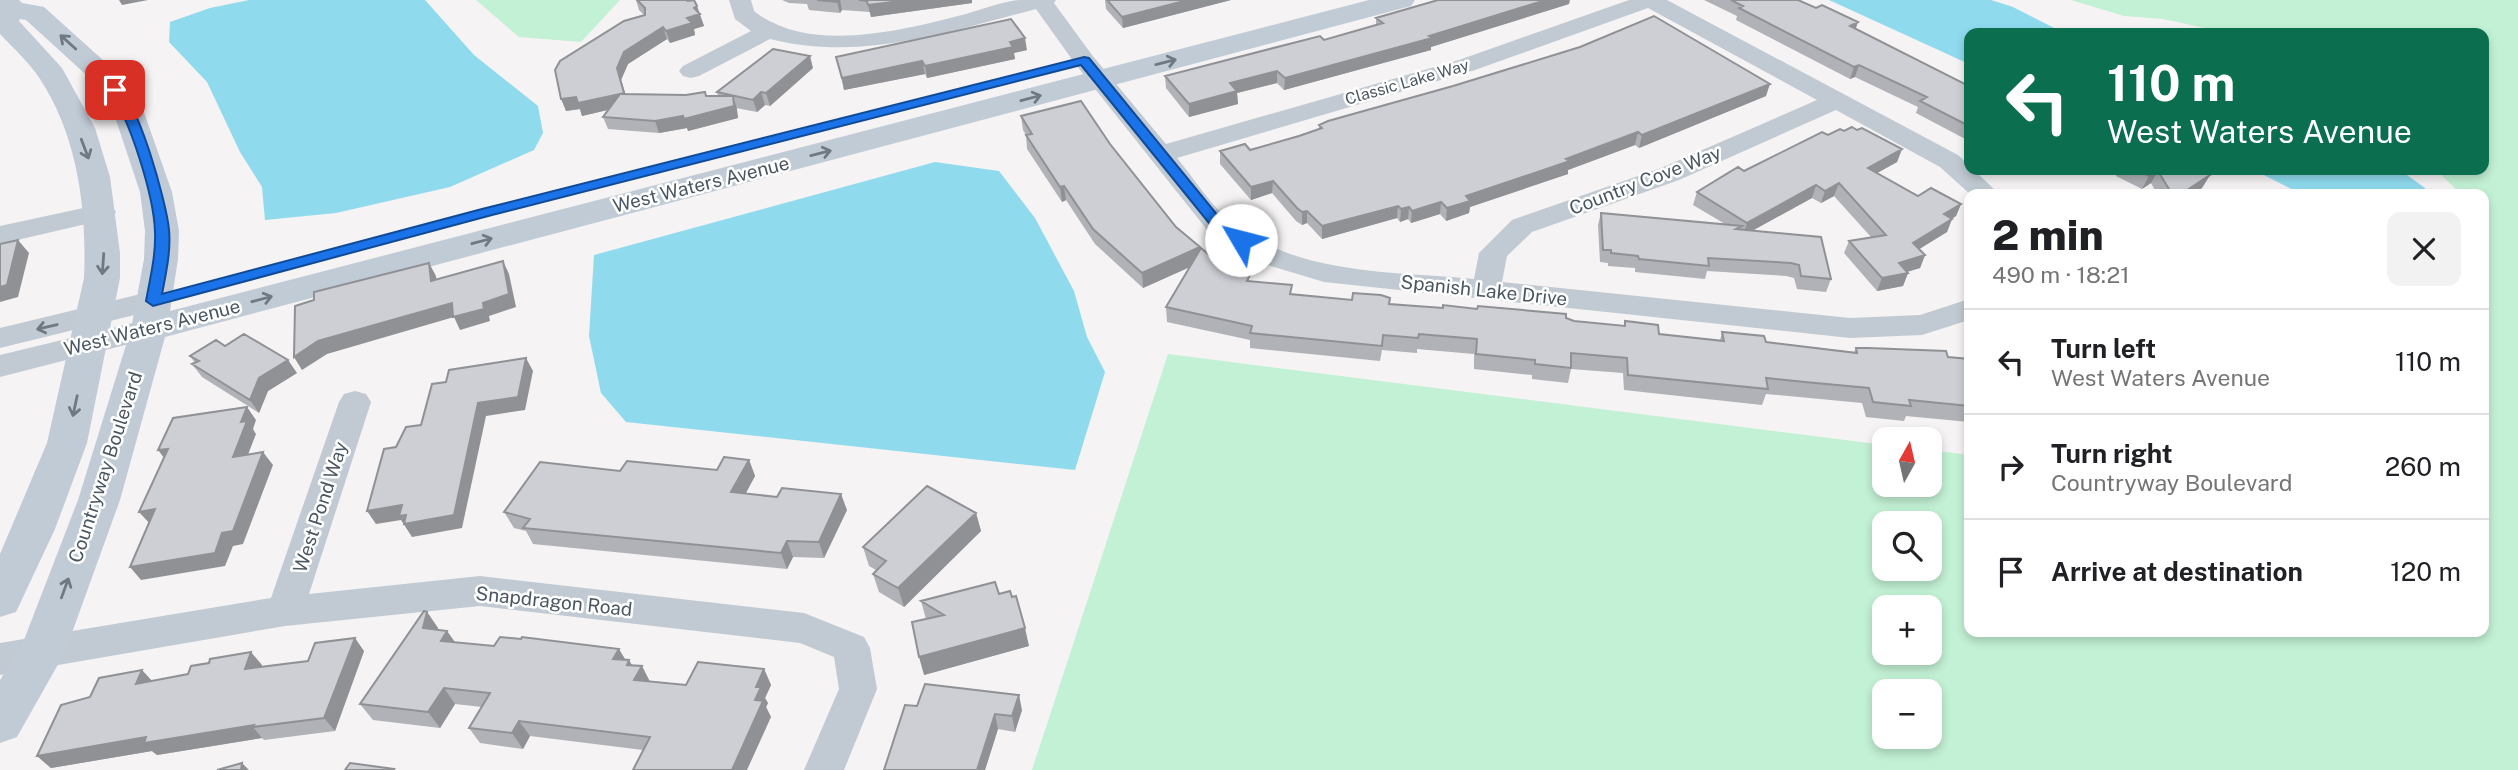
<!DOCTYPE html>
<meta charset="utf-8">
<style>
:root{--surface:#fff;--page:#f2f2f2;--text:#202124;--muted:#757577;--line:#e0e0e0}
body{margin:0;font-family:"Public Sans",sans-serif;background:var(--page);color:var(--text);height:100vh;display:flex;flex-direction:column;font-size:26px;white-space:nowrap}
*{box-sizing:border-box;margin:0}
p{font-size:23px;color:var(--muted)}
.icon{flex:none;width:38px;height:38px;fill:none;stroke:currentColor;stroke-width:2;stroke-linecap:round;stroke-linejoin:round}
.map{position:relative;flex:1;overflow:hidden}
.panel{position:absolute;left:1964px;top:189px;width:525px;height:448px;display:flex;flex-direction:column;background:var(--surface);border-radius:14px;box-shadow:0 4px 10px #0003}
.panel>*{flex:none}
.hud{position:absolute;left:1964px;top:28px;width:525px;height:147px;border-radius:14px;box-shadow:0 4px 10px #0003;background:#0b6e4f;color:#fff;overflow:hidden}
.needle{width:46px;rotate:8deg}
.controls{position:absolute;left:1872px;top:427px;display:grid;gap:14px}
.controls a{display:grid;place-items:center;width:70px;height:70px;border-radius:14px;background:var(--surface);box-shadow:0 4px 10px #0003;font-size:35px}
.pin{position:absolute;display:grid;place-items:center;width:60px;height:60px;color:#fff;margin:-30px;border-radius:14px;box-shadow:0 4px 10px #0006}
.me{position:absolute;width:77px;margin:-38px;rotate:307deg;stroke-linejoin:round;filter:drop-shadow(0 0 5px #0008)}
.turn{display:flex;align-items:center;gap:24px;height:147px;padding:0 28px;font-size:32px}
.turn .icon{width:91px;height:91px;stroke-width:2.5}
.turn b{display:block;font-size:49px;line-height:60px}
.round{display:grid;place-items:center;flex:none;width:74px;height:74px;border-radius:14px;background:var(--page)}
.head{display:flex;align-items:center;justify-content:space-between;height:119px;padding:0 28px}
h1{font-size:42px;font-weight:800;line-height:52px}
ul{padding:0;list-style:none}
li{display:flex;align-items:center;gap:21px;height:105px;padding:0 28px;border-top:2px solid var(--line)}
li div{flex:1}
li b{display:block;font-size:26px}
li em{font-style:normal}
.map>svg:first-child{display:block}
.green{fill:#c3f1d5;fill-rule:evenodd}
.water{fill:#90daee}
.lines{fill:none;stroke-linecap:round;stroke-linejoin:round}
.street{fill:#c1cad2;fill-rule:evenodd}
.secondary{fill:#c1cbd6;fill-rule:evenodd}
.wall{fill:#b0b2b7}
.shaded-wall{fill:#909195}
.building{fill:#cdcfd5;stroke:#909195;stroke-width:2}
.oneway{stroke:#6e7984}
.oneway2{stroke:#6e7983}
.route{fill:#1a73e8;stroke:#114b97;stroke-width:2}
.labels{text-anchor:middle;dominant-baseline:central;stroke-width:5;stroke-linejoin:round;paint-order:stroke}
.far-street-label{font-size:16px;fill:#4a5661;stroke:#fff}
.street-label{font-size:19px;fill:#4a5661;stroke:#fff}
</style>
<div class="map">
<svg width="2518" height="770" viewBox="0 0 2518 770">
<rect width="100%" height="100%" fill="#f5f3f3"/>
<path class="green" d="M476,0H620L581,42L519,37Z
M2071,0H2518V770H1032L1168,354L1885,445V485H1930V450L1969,455V632H2483V194H2461L2436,170H2483V33H2228L2163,19L2124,16ZM1885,523H1930V569H1885ZM1885,607H1930V653H1885ZM1885,691H1930V737H1885Z"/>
<path class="water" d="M249,0H425L474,55L538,106L543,133L534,150L450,187L336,213L265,220L262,187L240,152L207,82L169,42L170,22L210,8Z
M1829,0H1991L2013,7L2064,33H2091H1969V64Z
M935,162L999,171L1035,218L1074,291L1087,337L1105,372L1075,470L626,422L601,393L589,336L594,255Z
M2254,170H2400L2425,188L2423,194H2301Z"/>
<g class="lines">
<path class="street" d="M729,0H751L754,11C809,55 904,30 966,14C983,9 1001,2 1019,0C1031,0 1044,0 1056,0L1054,3L1092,55L1166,144L1459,60L1629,0H1667L1958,155L1969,165V170H1974L1999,194H1970L1940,167L1836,110L1679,180L1532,232L1507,256L1502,282L1850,318L1920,315L1969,299V320L1922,335L1850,338L1324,282L1254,261L1208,231L1076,65L1036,9C948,32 861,62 770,39L699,76L691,78L683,76L679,71L683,66L751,31L735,19ZM1648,8L1817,100L1661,168L1512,220L1479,253L1474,279C1393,271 1294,276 1228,219C1209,203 1193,177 1177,158L1475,70Z
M102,204L112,206L116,212L112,218L0,244V226Z
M153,291L163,294L168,301L163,308L0,348V328Z
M149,319L160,322L164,329L160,336L0,377V355Z
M355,391L366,394L371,402L309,594L480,576L804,613L864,637L870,648L877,689L844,770H804L839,689L834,657L800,643L480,606L285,626L0,675V643L271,598L339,402L344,394Z"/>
<path class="secondary" d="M0,0H19L22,3L44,7L114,70L141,104L172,192L179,231L178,259L170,311L1369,0H1415L1411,6L165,337L120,500L65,652L17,737L0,743V680L22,645L78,500L131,329L144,259L145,231L140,192L111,105L94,82L26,20L20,19L19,21L62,68L95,128L110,177L120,253V278L87,443L55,529L16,612L0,617V554L47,443L84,278C87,210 78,137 40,79C29,62 14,49 0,34Z"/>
</g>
<path class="wall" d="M636,0H694L704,26L694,29L695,35L670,43L667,39L628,64L621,80L625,94L718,96L717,92L813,68L770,106L765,105L757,112L736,108L738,118L688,131L687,128L659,133L608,129L603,117L608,110L582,116L580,109L566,111L644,15L639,10Z
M782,0H972V3L871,17L870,12L842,10L840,13L809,10L807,4L789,3Z
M1105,0H1231L1123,28L1106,9Z
M1704,0H1798L1816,8L1858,22L1855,29L1969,86V141L1916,113L1918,107L1855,77L1850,79L1736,20L1737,16Z
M1569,4L1431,47V50L1284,90L1277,83L1237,93L1238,104L1189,117L1166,88L1165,76L1324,40L1376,25V18Z
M1027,50L1014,53L1015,59L927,78L925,74L844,90L836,57Z
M1766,96L1639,148L1635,145L1568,170V174L1470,207L1469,213L1446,221L1440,214L1411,223L1408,219L1400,222L1397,218L1322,239L1307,223L1302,225L1296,221L1272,193L1251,200L1220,164V151L1250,150L1319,129V125Z
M1021,116L1110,144L1176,227L1200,247V249L1227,270L1250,281L1292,294L1389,304L1566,318L1574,321L1624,326L1625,321L1659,334L1720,340L1722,332L1766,342L1854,352L1856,348L1969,359V422L1906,416L1904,421L1866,417L1862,403L1799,397L1766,394L1762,405L1624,390L1623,373L1571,369L1568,383L1532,379V375L1474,369V354L1417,349V353L1382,350L1380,361L1250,348V340L1167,322L1166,307L1190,267L1143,288L1095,244L1066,200L1062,202L1027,149L1026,135L1023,130Z
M1844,131L1902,149L1897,162L1877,173L1918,196L1961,204L1956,216L1952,219L1947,232L1919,249L1925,255L1920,268L1907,272L1908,273L1903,286L1877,291L1844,253L1849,241L1871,237L1834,196L1821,203L1812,198L1753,230L1831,279L1826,292L1797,289L1794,278L1786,276L1707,271L1705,279L1635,272V268L1608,266V263L1600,262L1598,225L1601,213L1725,224L1693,205L1697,192L1828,135Z
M2119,170H2198L2210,175L2202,188L2192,194H2157L2151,183L2142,189L2116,176Z
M225,346L297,373L268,391L259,413L202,377L192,364L195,363L190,356Z
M749,460L755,476L745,494L847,510L824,558L793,557L787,569L533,544L526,531L514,528L504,512L620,471L717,470Z
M976,513L981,531L904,607L879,592L873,574L876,570L869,566L863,547Z
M999,594L1012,597L1029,646L924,675L926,619L921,601Z
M427,612L438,628L437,630L447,631L455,642L629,660L632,665L642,666L650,682L686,685L764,669L771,685L765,698L768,703L766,707L771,717L643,750L530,736L523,749L480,743L469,728L482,707L455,704L440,728L373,720L360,704Z
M364,651L335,731L264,740L262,738L157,755L152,751L51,768L37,756L262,665L261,667L308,661Z
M917,706L1022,710L1015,732L998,729L985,770H884Z"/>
<path class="shaded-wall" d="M119,0H148L122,5Z
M839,0H840L842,10L840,13L837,2Z
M909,0H972V3L871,17L868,5Z
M1188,0H1231L1123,28L1122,17Z
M1546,0H1570L1569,4L1431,47V50L1284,90L1285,78L1429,36Z
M697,6L704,26L694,29L695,35L670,43L666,31L687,18L694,8Z
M1858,22L1854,34L1850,26Z
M663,27L667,39L628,64L621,80L629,105L621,94L617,68L624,52Z
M1025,38L1027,50L1014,53L1015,59L927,78L925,66Z
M810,56L813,68L770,106L766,93Z
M922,61L925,74L844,90L842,78Z
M1859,65L1855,77L1850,79L1854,67Z
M1277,71V83L1237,93L1238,104L1189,117V104L1230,83Z
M1770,84L1766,96L1639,148L1642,135Z
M761,92L765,105L757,112L753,100Z
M620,94L624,106L582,116L580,109L566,111L561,99L576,97Z
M733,96L737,109L738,118L688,131L687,128L659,133L655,121Z
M1638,132L1635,145L1568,170V174L1470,207L1469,213L1446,221L1447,208L1466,196Z
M1902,149L1897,162L1863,181L1868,168Z
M2158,171L2151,183L2142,189L2149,176Z
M2210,175L2202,188L2192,194H2181Z
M1273,181L1272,193L1251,200V187Z
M1839,183L1834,196L1821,203L1825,191Z
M1816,185L1812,198L1743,236L1747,223Z
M1064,186L1066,200L1062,202L1060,187Z
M1441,202L1440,214L1411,223L1412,211Z
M1961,204L1956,216L1938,227L1944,214Z
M1398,206L1397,218L1322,239V226Z
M1409,207L1408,219L1400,222L1401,209Z
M1307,211V223L1302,225V212Z
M1952,219L1947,232L1908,256L1913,243Z
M18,240L29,253L18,297L0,302V287Z
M1200,247L1201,262L1143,288L1142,273Z
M1925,255L1920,268L1896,275L1908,273L1903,286L1877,291L1882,278L1899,263Z
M503,261L509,274L516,307L489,316L490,321L460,330L454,317L327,354L302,370L294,357L318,341L452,303H483Z
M429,263L436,276L438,293L431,281Z
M526,358L533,371L525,410L486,416L462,528L412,537L401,520L376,524L367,511L402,505L478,403Z
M288,360L297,373L268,391L259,413L250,400L259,378Z
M247,407L256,420L253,429L256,434L242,470L233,457L241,422Z
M168,449V463L158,450Z
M263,452L273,465L243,544L233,546L225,566L141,580L130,567L222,533Z
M749,460L755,476L738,508L731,492Z
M841,494L847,510L824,558L819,542Z
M155,509L151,525L139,512Z
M976,513L981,531L904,607L898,588Z
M787,541L793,557L787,569L781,553Z
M427,612L438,628L434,644L423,628Z
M1025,628L1029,646L924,675L919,657Z
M447,631L458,647L441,641Z
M355,638L364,651L335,731L324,718Z
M619,649L628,664L629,660L637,675L642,666L650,682L643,696L613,659Z
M251,652L262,665L256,681L245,669Z
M764,669L771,685L765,698L768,703L766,707L771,717L747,770H732L755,700L756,687Z
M142,670L154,683L136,684Z
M444,688L455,704L440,728L428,712Z
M1019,695L1022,710L1015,732L1012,716Z
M995,714L998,729L985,770H977Z
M519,721L530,736L523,749L512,733Z
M254,725L253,727L262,738L157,755L152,751L51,768L37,756L146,737Z
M242,763L249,770H241Z"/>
<path class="building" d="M637,0H686L688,1L694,0L697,6L694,8L700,14L687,18L692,23L666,31L663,27L624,52L617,68L624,93L621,94L686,95L705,92L706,96H733L734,106L684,119L683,116L655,121L603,117L620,94L578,103L576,97L561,99L555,70L560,61L624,21L645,15V8Z
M817,0H839L837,2Z
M859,0H909L868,5L867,1Z
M1107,0H1188L1122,17Z
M1438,0H1546L1429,36L1432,38L1285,78L1277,71L1230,83L1237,91L1189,104L1165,76L1320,36L1324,40L1383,23L1376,18Z
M1731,0H1798L1816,8L1822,5L1858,22L1850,26L1969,86V126L1920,101L1927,97L1859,65L1854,67L1739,8L1743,6Z
M1654,16L1770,84L1642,135L1638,132L1566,159L1570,161L1466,196L1470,201L1447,208L1441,202L1412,211L1409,207L1401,209L1398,206L1322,226L1307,211L1302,212L1297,208L1273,181L1251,187L1220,151L1245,144L1250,150L1299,136L1322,128L1319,125L1328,121L1453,86L1580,47Z
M1011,19L1025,38L1010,42L1013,47L925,66L922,61L842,78L836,57Z
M773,49L810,56L766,93L761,92L753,100L717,92Z
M1081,101L1110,144L1176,227L1200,247L1142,273L1093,229L1064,186L1060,187L1026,135L1032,134L1021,116Z
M1852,127L1857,130L1862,128L1902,149L1868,168L1918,196L1931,188L1961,204L1944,214L1952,219L1913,243L1925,255L1899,263L1908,273L1882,278L1849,241L1886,235L1839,183L1825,191L1816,185L1747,223L1697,192L1738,167L1744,171L1822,132L1828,135L1840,129L1844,131Z
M2136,170H2198L2210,175L2181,194H2172L2158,171L2149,176Z
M1601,213L1742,226L1736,229L1821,237L1831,279L1801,276L1799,265L1791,263L1708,258L1709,266L1639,259L1638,256L1611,253V250H1603Z
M18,240L7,285L0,287V244Z
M1201,248L1227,270L1250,275L1247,281L1292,285L1290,294L1352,300L1353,293L1381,295L1390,298L1389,304L1443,308V305L1477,309L1478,306L1566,314V318L1574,321L1625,326V321L1658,325L1659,334L1724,341L1722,332L1764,336L1766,342L1857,353L1856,348H1868L1946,351L1948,357L1969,359V406L1909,400L1911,406L1873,402L1869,388L1805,382L1766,378L1768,389L1628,375L1627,358L1571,353V368L1535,364V360L1476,354L1477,339L1419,334L1418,338L1383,335L1382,346L1250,333L1252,326L1166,307Z
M503,261L509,294L483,303L484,309L453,317L452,303L318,341L294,357L295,306L314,300V292L429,263L431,281Z
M244,334L288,360L259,378L250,400L192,364L199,361L190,356L216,340L225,346Z
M526,358L518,397L478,403L454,515L404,524L406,515L399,516L402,505L367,511L384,449L396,447L406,427L421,425L432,384L446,382L449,370Z
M247,407L241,422L247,421L233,457L263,452L233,531L222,533L215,553L130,567L155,509L139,512L168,449L158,450L173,418Z
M724,457L749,460L731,492L777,497L782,488L841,494L819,542L787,541L781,553L523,528L530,519L504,512L540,462L620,471L627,461L717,470Z
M927,486L976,513L898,588L873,574L886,561L863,547Z
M995,582L999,594L1010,591L1012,597L1016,596L1025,628L919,657L912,622L944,615L921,601Z
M424,611L427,612L423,628L447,631L441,641L494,646L500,637L521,639L522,637L619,649L613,659L629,660L627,665L642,666L634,680L686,685L698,662L764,669L756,687H761L755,700L763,701L732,770H633L650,737L519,721L512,733L469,728L490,693L444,688L428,712L360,704Z
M355,638L324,718L253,727L254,725L144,743L146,737L37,756L61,705L90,697L99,678L142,670L136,684L188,674L191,666L209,663L210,659L251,652L245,669L308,661L315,643Z
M925,684L1019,695L1012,716L995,714L977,770H884L905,705L917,706Z
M242,763L241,770H217Z
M350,763L394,769L393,770H345Z"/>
<defs><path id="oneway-shaft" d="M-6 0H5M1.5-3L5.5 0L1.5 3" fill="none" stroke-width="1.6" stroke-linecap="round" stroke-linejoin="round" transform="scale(1.75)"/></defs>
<g class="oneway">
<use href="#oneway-shaft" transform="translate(68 42) rotate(-138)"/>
<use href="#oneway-shaft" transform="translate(1166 62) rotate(-14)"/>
<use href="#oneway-shaft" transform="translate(1031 98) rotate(-15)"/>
<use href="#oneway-shaft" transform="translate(85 149) rotate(69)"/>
<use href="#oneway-shaft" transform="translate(821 153) rotate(-14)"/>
<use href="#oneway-shaft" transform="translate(482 241) rotate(-15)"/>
<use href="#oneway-shaft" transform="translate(103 264) rotate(94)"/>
<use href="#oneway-shaft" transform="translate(262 299) rotate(-15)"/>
<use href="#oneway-shaft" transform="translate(75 406) rotate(102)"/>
<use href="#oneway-shaft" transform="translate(65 588) rotate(-70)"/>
</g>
<use class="oneway2" href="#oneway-shaft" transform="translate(47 327) rotate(167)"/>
<path class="route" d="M1084,57L1089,58L1223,222L1246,237V243H1236L1213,228L1081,65L492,215L153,306L146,301C150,279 156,255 155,232C154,196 130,119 109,90L115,86C137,94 167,205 169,230C171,251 166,273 162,294L482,209Z"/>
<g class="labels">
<g class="far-street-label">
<text transform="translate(1407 82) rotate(-16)">Classic Lake Way</text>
</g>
<g class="street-label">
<text transform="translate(1645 180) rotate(-21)">Country Cove Way</text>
<text transform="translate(701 184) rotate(-14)">West Waters Avenue</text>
<text transform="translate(1484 290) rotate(6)">Spanish Lake Drive</text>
<text transform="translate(152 327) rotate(-14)">West Waters Avenue</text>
<text transform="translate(105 467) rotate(-72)">Countryway Boulevard</text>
<text transform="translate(320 507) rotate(-72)">West Pond Way</text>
<text transform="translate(554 601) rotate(6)">Snapdragon Road</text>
</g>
</g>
</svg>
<div class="controls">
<a><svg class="needle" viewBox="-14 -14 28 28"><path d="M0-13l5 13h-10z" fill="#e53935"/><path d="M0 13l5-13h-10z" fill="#757577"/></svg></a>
<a><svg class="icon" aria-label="search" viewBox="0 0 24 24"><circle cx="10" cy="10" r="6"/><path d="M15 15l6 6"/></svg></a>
<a>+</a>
<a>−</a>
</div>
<div class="pin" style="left:115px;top:90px;background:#d93025"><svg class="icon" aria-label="arrive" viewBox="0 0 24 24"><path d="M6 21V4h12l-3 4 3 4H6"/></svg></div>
<svg class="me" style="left:1241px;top:240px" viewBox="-20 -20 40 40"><circle r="19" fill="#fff"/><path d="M0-13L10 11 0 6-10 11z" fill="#1a73e8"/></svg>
<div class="hud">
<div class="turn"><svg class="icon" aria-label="left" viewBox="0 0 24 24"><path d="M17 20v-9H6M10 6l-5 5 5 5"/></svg><div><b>110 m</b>West Waters Avenue</div></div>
</div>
<section class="panel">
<div class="head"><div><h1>2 min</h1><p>490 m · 18:21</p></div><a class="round"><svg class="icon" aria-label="close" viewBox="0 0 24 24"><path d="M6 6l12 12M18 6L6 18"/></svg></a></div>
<ul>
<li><svg class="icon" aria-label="left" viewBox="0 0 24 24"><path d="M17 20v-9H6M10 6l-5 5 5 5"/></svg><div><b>Turn left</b><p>West Waters Avenue</p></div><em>110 m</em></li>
<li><svg class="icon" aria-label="right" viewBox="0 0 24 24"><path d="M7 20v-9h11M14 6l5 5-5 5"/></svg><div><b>Turn right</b><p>Countryway Boulevard</p></div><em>260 m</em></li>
<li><svg class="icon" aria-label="arrive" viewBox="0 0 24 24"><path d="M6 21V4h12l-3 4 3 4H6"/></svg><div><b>Arrive at destination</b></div><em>120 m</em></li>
</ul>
</section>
</div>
